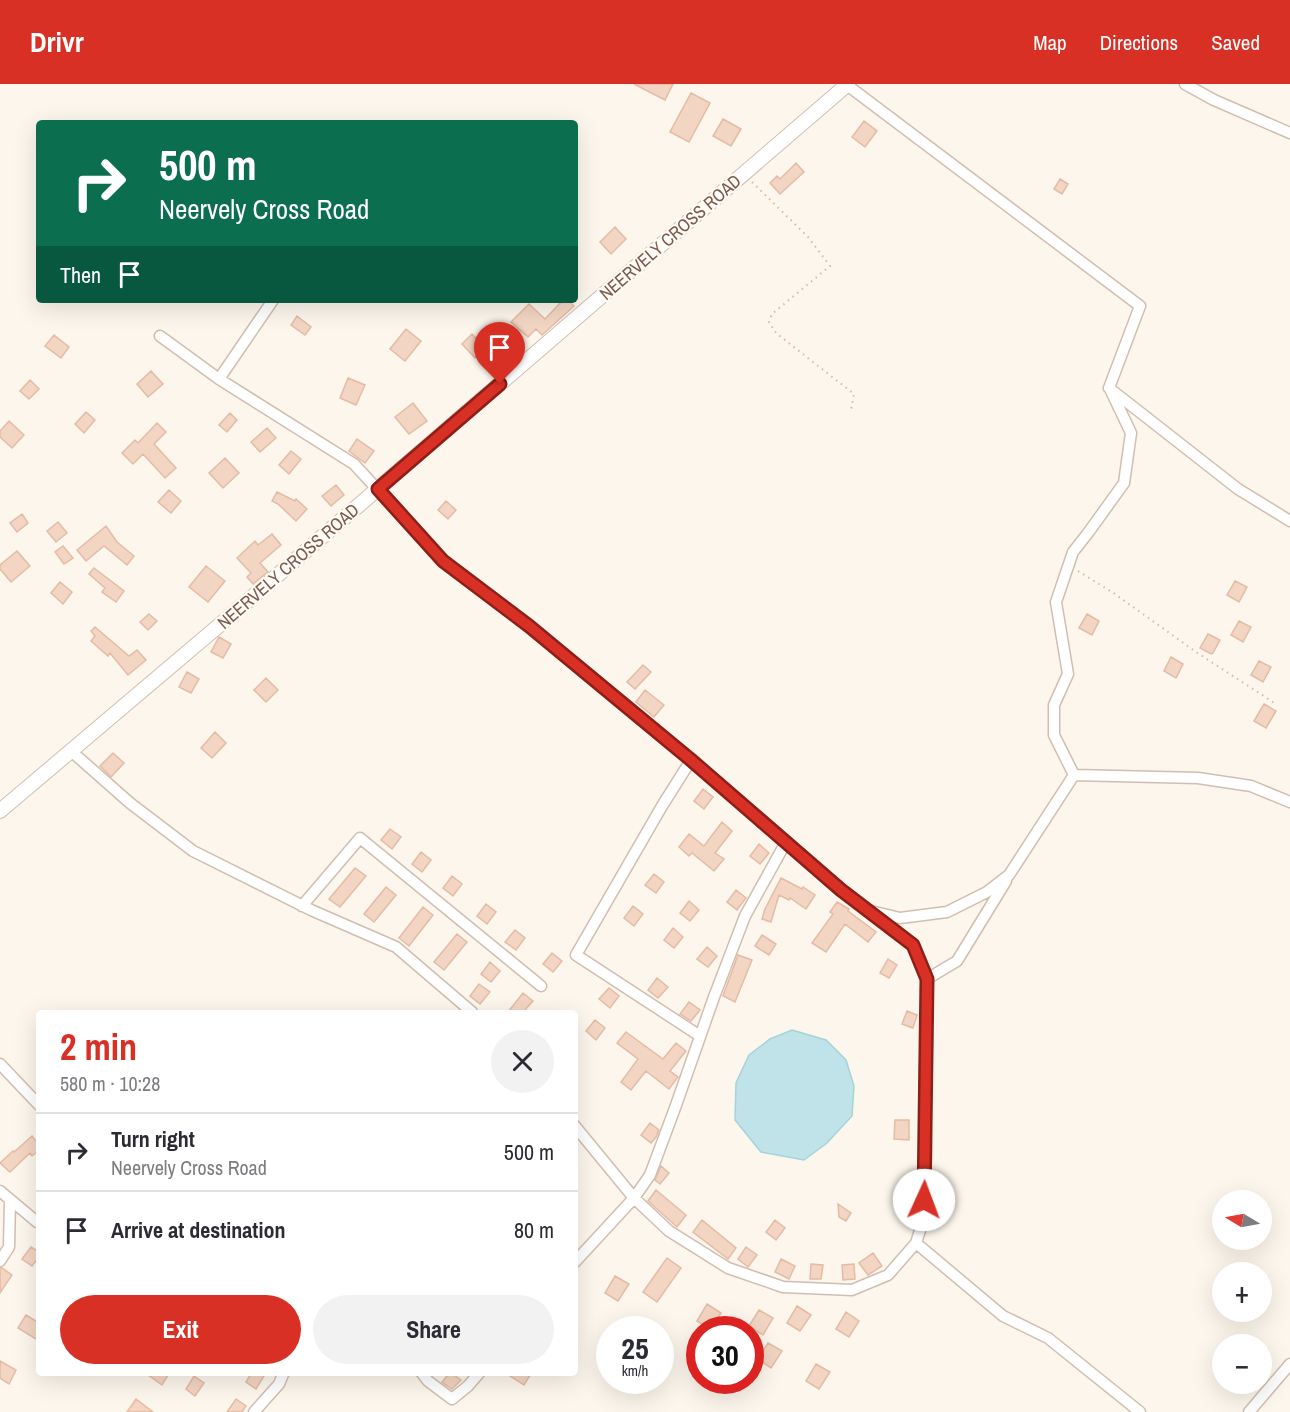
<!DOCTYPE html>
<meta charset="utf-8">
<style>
:root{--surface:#fff;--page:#f2f2f3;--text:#2b2b33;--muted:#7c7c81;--line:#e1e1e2;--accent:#d93025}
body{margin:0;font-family:"Archivo Narrow",sans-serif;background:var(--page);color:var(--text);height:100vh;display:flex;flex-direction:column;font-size:22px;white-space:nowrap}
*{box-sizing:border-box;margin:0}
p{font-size:20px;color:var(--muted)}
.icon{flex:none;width:33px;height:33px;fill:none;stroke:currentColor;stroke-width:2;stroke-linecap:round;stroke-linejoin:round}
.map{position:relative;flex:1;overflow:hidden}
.drawer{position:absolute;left:36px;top:926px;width:542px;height:366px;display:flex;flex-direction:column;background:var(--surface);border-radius:6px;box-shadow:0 6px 24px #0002}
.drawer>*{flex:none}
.hud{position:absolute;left:36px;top:36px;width:542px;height:183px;border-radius:6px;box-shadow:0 6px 24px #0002;background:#0b6e4f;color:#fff;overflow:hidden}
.needle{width:39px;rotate:280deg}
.controls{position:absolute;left:1212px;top:1106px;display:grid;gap:12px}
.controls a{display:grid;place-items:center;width:60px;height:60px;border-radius:50%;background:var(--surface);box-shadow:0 6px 24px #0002;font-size:30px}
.speed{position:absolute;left:596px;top:1232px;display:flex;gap:12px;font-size:30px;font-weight:700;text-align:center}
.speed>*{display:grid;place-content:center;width:78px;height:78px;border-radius:50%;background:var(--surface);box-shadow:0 6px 24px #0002;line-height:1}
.speed small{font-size:15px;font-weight:400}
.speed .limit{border:9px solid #d22;background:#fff;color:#111}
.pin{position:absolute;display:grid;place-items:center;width:51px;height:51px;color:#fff;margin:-62px -26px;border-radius:50% 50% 50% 0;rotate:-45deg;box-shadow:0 0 6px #0007}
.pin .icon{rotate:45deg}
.me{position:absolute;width:66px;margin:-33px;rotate:2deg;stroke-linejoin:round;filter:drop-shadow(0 0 4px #0008)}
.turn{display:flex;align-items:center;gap:21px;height:126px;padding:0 24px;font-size:27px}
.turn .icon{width:78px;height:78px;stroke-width:2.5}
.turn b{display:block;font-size:42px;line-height:51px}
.then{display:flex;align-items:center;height:57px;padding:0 24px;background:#0003;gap:12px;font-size:22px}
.round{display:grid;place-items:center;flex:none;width:63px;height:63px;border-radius:32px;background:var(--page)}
.overview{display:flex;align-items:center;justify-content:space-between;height:102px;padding:0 24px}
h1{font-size:36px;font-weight:700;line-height:45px;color:var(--accent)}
.button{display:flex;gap:12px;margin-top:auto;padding:12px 24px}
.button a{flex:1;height:69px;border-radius:36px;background:var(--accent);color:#fff;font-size:24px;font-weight:700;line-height:69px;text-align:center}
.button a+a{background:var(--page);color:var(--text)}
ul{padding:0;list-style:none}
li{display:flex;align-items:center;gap:18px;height:78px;padding:0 24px;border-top:2px solid var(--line)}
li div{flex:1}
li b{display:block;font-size:22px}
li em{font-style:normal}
header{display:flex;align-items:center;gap:36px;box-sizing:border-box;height:84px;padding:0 30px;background:var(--accent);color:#fff}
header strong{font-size:28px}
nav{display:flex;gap:33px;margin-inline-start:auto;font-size:21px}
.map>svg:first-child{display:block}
.water{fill:#bfe3e8;stroke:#a5d3da;stroke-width:1.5}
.building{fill:#f3d5c3;stroke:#e6bba3;stroke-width:1.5}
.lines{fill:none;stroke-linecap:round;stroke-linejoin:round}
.minor-casing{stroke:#d1beb0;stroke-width:13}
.tertiary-casing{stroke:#d1beb0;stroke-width:16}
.path{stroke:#d9b8a5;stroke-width:2;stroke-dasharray:1.5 4.5;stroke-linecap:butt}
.minor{stroke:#fff;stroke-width:10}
.tertiary{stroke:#fff;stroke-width:14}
.route-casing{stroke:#8d1f18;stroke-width:15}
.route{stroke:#d93025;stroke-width:10}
.labels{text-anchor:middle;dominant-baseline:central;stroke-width:4.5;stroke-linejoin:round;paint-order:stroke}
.street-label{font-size:18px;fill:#7a5c4d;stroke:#fffaf3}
</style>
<header>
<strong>Drivr</strong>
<nav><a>Map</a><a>Directions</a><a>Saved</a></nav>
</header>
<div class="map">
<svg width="1290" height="1328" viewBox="0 0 1290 1328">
<rect width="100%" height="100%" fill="#fdf6ec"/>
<path class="water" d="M792,946L826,956L846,976L854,1002L852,1032L827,1059L804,1076L761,1068L735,1036L736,999L749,971L770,955Z"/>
<path class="building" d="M634,0H673L665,16Z
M691,9L710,19L689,58L670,48Z
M723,35L741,45L731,62L713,52Z
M864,37L877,47L865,63L852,53Z
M796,79L804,88L780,110L770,99L777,92L780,95Z
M1060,95L1068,100L1062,110L1054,105Z
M615,143L626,155L611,170L600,158Z
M563,216H567L574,222L542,251L536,245L528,253L511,238L529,220L545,235Z
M297,232L311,243L305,251L291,241Z
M406,245L421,257L405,277L390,265Z
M472,250L485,264L475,274L462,260Z
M54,251L69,263L61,274L45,262Z
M151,287L163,300L148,313L137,300Z
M348,294L365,301L356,321L340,314Z
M30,296L39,305L29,315L20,307Z
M413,319L427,337L409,350L395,333Z
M86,328L95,336L84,349L75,340Z
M230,329L237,336L227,348L219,341Z
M9,337L24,351L12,364L0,353V347Z
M157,339L166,348L154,360L176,384L165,394L143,370L133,380L122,369L135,356L138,359Z
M267,344L276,354L260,368L251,358Z
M357,355L374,367L365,379L349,367Z
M291,367L301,375L289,390L279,381Z
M225,374L239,389L223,404L209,389Z
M336,401L344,411L331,422L322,412Z
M169,406L181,417L171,429L158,418Z
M277,408L295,417L296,415L307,425L296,437L278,420L272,417Z
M446,417L456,426L448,435L438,426Z
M22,430L28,439L17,448L10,439Z
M58,438L67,449L56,458L47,447Z
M106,442L117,458L134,472L127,481L104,462L86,477L77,466Z
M272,450L281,461L260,479L268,488L253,500L247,493L251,489L237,474L255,457L258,461Z
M63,462L73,474L64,480L55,468Z
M17,467L30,482L11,498L0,485V481Z
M206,482L225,497L208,518L189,503Z
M94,484L124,507L116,518L102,508L105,504L89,490Z
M1235,497L1247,503L1239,518L1227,511Z
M60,498L72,508L63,520L51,509Z
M149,530L157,537L148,546L140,538Z
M1087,530L1099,537L1092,551L1079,544Z
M1239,537L1251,543L1243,558L1231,551Z
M95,543L129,572L137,566L146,576L128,591L110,569L108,572L91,557L95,552L91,547Z
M1208,550L1220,556L1213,569L1211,570L1200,564Z
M219,553L231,560L223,574L211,568Z
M1171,573L1183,580L1176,594L1164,587Z
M1259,577L1271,583L1263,598L1251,591Z
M643,581L651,588L635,605L627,598Z
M187,588L199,595L191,609L179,603Z
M266,594L278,606L266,618L254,606Z
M645,606L664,621L654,633L636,618Z
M1264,620L1276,627L1266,644L1254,637Z
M215,648L226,659L212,674L201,664Z
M113,669L124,679L111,693L100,682Z
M703,705L713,713L704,725L694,717Z
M722,738L732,747L715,769L724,775L714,787L692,769L689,772L679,763L689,750L704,762Z
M390,745L401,753L392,765L381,756Z
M759,760L769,769L760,780L750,772Z
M421,768L431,776L422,788L412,780Z
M355,784L366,792L340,823L329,815Z
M654,790L664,798L656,809L645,801Z
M452,792L462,800L453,812L443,804Z
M781,794L802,805L803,803L815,811L806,825L790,814L789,816L779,811L771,838L762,835L765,825Z
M386,803L396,811L374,838L364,830Z
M736,806L746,814L737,826L727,818Z
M689,817L699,826L690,837L680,829Z
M837,818L849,825L848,827L876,848L868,858L845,840L826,868L812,859L833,830L830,828Z
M486,820L496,828L487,840L477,832Z
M633,822L643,830L634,842L624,834Z
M423,823L433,831L409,862L399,854Z
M673,844L683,853L674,864L664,856Z
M515,846L525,854L516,866L505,858Z
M457,850L467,858L444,886L434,878Z
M762,851L776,860L769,871L755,862Z
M707,863L717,872L708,883L697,875Z
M552,869L562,877L553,888L543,880Z
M738,871L752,876L735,918L723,912Z
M888,875L897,881L889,894L880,889Z
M490,878L500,887L491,898L481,890Z
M657,894L668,903L658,914L648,906Z
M479,900L490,908L480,920L470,912Z
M609,904L619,912L610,924L599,915Z
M523,909L533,917L523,928H508Z
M689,918L700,926L691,937L680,930Z
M907,927L917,931L913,944L902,940Z
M595,936L605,944L596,956L586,947Z
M626,948L663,975L676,959L686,967L670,987L678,993L669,1005L646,987L631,1006L621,998L638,975L617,959Z
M895,1036H909V1056L894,1055Z
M650,1039L659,1046L656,1053L651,1059L641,1051Z
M32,1052L39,1061V1066L32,1072L30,1069L10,1088L0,1079L13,1067L14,1068Z
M661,1082L669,1089L660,1100L655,1096Z
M656,1106L686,1131L677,1143L648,1117Z
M838,1120L851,1129L846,1137L839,1133Z
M702,1136L736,1164L728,1175L693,1148Z
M775,1136L785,1144L776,1156L766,1148Z
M31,1163L39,1168V1173L32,1182L22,1175Z
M746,1163L757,1171L748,1183L738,1175Z
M873,1169L882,1182L868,1191L859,1179Z
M667,1174L681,1184L657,1218L643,1208Z
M781,1175L795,1182L789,1195L775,1188Z
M811,1180L823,1181L821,1195H810Z
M854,1180L855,1195L843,1196L842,1181Z
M0,1184H2L12,1191L0,1209Z
M615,1192L629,1200L618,1217L605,1209Z
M707,1220L721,1229L711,1245L697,1237Z
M797,1222L811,1231L800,1247L787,1239Z
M759,1226L773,1234L763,1251L749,1242Z
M846,1228L859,1237L849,1253L836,1245Z
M26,1231L39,1239V1257L18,1244Z
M768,1259L782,1267L771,1284L758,1275Z
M0,1277L16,1286L9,1300L0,1294Z
M816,1280L830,1288L819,1305L806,1297Z
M144,1288H170L162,1301Z
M252,1288H259L264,1292L256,1305L246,1298Z
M450,1288L461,1296L452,1305L442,1298Z
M504,1288H532L524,1301Z
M194,1292L204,1299L195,1312L186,1305Z
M136,1315L153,1328H127Z
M236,1315L246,1322L242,1328H227Z"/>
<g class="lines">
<g class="minor-casing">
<path id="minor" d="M1185,0L1214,16L1290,49
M847,1L1140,222L1109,304L1238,405L1290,437
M160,252L219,295L354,380L443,477L529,542L691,676L841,805L913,861L927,895L925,997L926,1072L923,1137L916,1159L888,1191L852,1206L783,1203L728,1184L669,1147L634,1114L574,1041
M219,295L273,216
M71,667L130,719L193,767L311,826L396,863L472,928
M691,676L662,722L576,871L700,952
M1074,691L1054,651V621L1068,590L1056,518L1073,468L1088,449L1124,399L1131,349L1111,307
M302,822L360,754L541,902
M871,827L900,834L947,828L987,808L1009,791L1074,691L1198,694L1251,702L1290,718
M927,895L957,877L1006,797
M0,980L39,1021
M0,1107L37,1138L39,1136
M916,1159L1003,1232L1048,1254L1140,1328
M0,1177L9,1163L10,1116
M574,1179L634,1114L650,1091L675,1024L714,913L745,832L786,758
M421,1288L428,1297L452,1315L468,1302L480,1288
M254,1328L279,1300L284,1288
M1249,1328L1290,1280"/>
</g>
<g class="tertiary-casing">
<path id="tertiary" d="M0,727L229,533L848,0"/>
</g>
<path class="path" d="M752,98L808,153L830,182L772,230L769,238L776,249L854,310L851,326
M1078,487L1115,510L1196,568L1276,620"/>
<use href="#minor" class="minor"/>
<use href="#tertiary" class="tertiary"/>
</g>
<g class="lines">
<g class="route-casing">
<path id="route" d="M500,300L378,405L443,477L529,542L691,676L841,806L913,861L927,895L924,1116"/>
</g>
<use href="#route" class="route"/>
</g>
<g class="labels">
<g class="street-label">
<text transform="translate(670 153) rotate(-41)">NEERVELY CROSS ROAD</text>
<text transform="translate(288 482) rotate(-41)">NEERVELY CROSS ROAD</text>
</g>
</g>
</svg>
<div class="controls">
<a><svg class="needle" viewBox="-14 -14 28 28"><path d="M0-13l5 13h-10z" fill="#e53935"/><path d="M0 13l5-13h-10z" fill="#7c7c81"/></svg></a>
<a>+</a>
<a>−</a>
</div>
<div class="speed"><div>25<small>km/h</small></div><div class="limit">30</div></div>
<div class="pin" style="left:500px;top:300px;background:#d93025"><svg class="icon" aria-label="arrive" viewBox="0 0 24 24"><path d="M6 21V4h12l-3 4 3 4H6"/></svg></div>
<svg class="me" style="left:924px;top:1116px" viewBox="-20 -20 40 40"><circle r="19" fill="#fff"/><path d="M0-13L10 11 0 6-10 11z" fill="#d93025"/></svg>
<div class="hud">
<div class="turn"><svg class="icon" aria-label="right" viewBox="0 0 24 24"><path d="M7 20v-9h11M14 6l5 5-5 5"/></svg><div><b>500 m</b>Neervely Cross Road</div></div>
<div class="then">Then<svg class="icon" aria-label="arrive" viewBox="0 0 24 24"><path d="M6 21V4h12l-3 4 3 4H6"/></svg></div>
</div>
<section class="drawer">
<div class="overview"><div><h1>2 min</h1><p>580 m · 10:28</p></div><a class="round"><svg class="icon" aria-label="close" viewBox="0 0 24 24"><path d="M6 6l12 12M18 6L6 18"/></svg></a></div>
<ul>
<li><svg class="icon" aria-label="right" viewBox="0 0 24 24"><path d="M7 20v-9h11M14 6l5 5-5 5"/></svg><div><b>Turn right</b><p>Neervely Cross Road</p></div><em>500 m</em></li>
<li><svg class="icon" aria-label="arrive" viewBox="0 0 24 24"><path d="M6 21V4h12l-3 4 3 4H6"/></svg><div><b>Arrive at destination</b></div><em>80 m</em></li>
</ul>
<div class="button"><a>Exit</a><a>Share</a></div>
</section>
</div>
